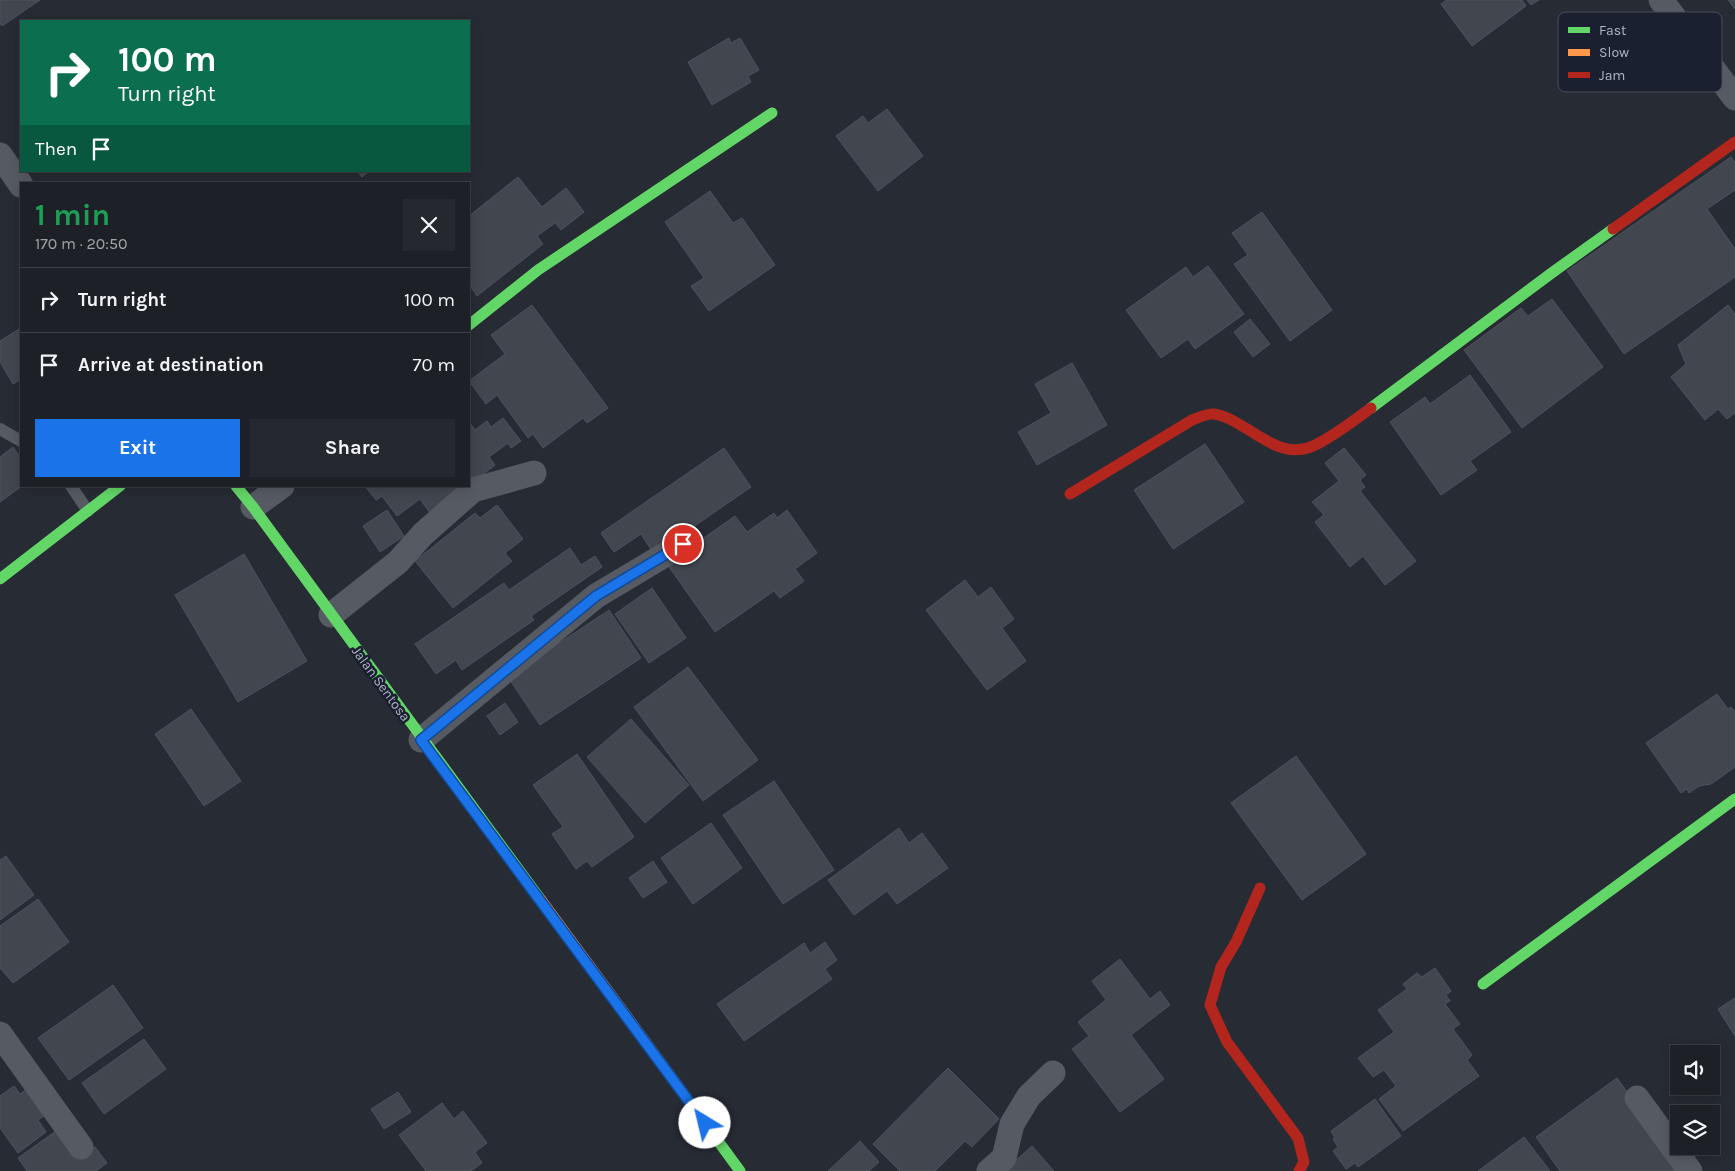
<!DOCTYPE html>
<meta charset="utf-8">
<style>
:root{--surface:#1d2027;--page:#25282f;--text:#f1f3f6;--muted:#a0a3a7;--line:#3b3e44;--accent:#1a73e8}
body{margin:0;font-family:Karla,sans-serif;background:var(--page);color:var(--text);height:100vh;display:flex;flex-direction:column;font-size:19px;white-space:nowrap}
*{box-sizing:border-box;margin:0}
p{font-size:16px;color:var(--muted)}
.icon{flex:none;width:28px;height:28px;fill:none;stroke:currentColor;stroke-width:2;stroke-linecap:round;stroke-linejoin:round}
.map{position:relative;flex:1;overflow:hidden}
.drawer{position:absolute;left:20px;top:182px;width:450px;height:305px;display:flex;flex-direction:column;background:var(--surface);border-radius:0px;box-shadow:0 2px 12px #0003,0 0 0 1px var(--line)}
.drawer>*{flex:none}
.top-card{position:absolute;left:20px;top:20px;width:450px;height:152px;border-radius:0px;box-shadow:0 2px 12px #0003,0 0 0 1px var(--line);background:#0b6e4f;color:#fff;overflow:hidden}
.tools{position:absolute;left:1670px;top:1045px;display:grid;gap:10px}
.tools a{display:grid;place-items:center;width:50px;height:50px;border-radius:0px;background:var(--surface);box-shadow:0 2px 12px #0003,0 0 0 1px var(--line);font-size:25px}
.pin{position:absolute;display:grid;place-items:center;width:42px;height:42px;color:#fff;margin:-21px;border:2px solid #fff;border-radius:50%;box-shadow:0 1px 5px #0007}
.me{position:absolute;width:55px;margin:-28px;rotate:324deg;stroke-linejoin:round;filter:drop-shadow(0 0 4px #0008)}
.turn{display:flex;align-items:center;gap:18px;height:105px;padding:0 15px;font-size:22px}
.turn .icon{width:65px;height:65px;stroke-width:2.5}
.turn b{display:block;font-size:35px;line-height:42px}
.then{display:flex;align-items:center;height:48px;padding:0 15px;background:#0003;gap:10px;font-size:19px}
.round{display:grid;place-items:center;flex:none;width:52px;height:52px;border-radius:0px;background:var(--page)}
.summary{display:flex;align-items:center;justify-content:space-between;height:85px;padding:0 15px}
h1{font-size:30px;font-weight:700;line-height:38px;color:#1e9e55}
.action{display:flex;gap:10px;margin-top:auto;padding:10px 15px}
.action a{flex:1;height:58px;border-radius:0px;background:var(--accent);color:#fff;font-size:20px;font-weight:700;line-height:58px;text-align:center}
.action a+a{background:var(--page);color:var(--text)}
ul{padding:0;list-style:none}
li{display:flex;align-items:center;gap:15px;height:65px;padding:0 15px;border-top:1px solid var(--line)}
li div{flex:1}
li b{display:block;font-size:19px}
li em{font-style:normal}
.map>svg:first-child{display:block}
.building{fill:#42464f;stroke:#4e525c}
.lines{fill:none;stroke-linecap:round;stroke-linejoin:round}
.lane{stroke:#565a62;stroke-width:12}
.street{stroke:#565a62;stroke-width:25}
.fast{stroke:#63d668;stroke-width:11}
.slow{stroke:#ff974d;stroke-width:11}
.jam{stroke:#b3261e;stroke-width:11}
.route-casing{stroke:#114b97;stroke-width:12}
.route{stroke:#1a73e8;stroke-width:9}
.labels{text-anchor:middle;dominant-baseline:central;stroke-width:5;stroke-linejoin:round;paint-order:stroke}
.street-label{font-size:14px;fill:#afb5c6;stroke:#1a202f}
.key{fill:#1a202f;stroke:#474d5c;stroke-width:1}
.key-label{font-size:14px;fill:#afb5c6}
</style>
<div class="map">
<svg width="1735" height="1171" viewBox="0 0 1735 1171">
<rect width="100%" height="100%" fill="#272b34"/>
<path class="building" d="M0,0H40L2,26L0,23Z
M1447,0H1522L1526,6L1472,46L1441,4Z
M1527,0H1539L1531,5Z
M1728,0H1735V9Z
M729,38L731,43L740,38L759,70L748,76L751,82L712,105L688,62Z
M887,109L923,156L878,191L836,136L863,116L868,123Z
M1731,157L1735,163V190L1707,209L1735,249V277L1624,354L1567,271Z
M357,171H369L362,177Z
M518,177L542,207L566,188L584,212L561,230L555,223L537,236L543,244L477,296L469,284V216Z
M710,191L733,223L742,218L775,265L709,311L691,286L704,278L665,222Z
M1262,212L1332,310L1290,341L1234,264L1248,255L1232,233Z
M1208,266L1244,314L1195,349L1188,339L1161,358L1126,310L1186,267L1193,277Z
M1552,299L1603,367L1522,428L1464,350L1521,308L1528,316Z
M532,305L608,408L587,423L583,418L543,448L533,434L528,438L497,395L486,404L469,381L505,354L491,335Z
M1728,305L1735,314V413L1727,419L1718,409L1705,420L1671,377L1686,364L1678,345Z
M1250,319L1270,344L1253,357L1234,332Z
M21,328V379L13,384L0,362V341Z
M1072,363L1107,425L1037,465L1018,432L1051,413L1035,384Z
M1470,375L1511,432L1470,461L1477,470L1441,495L1390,422L1425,397L1430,404Z
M503,418L521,441L511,448L508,443L489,457L495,465L469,485V422L475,430L487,421L491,427Z
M1205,444L1244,502L1173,549L1134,490Z
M13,447L21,458L22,486L0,502V457Z
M724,448L751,487L654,554L641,534L614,552L601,533Z
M1344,448L1366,475L1360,480L1365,487L1360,491L1416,561L1385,585L1363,556L1350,567L1315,522L1324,515L1312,502L1339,481L1325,463Z
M365,486H467L430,513L420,499L397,516L382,496L376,500Z
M497,505L523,539L505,553L512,561L453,608L415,561L475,513L480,518Z
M387,510L404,536L380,552L363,526Z
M787,510L817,553L795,569L804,581L780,598L774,591L715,632L667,564L735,516L747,532L774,513L777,518Z
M570,548L581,565L595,556L602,567L531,616L534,620L462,670L456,660L436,674L415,644L504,583L509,590Z
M244,554L307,661L238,702L175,595Z
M965,580L978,597L991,587L1014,619L1002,628L1026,661L987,690L926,610Z
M652,588L686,638L649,663L615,614Z
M609,610L641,658L540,725L508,677Z
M688,667L758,760L703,801L634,707Z
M1717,694L1728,709L1731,707L1735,712V767L1711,784L1699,786L1689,793L1687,789L1681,793L1646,743Z
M505,703L518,722L500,735L487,716Z
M191,709L241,781L204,806L155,734Z
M631,719L689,785L645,823L587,757Z
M577,754L634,837L592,867L587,861L576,869L552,834L563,827L533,785Z
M1296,756L1366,854L1302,900L1231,803Z
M774,781L834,870L783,904L723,815Z
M711,823L742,868L693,904L661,858Z
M899,828L909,843L922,833L948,868L897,904L887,891L854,915L828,880Z
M6,856L34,895L0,920V860Z
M653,861L667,882L643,898L629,878Z
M38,899L69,942L13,983L0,968V926Z
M825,942L837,960L825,969L832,979L744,1041L717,1004L804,943L810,953Z
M1120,959L1150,999L1160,991L1170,1005L1131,1035L1164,1079L1120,1112L1072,1049L1089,1036L1078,1022L1106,1000L1092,981Z
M1435,968L1451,991L1446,995L1450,1001L1445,1004L1460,1024L1453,1029L1472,1055L1467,1060L1479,1076L1403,1131L1379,1099L1396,1086L1384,1070L1373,1077L1358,1058L1394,1032L1378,1010L1407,989L1403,984L1417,973L1422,977Z
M113,985L143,1028L69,1080L38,1038Z
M1735,998V1036L1718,1009Z
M144,1039L166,1069L104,1114L82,1083Z
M948,1068L999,1119L972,1147L965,1141L935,1171H900L873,1144Z
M1617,1078L1684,1171H1560L1536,1137Z
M14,1086L20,1094L31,1086L50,1111L38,1120L46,1132L18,1153L0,1128V1096Z
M398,1092L411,1112L384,1129L371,1109Z
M1375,1099L1401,1136L1358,1167L1355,1163L1346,1169L1333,1151L1338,1147L1333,1139L1335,1138L1331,1131Z
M442,1103L454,1119L463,1111L487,1143L475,1152L482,1163L471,1171H426L399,1135Z
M60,1128L81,1157L95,1147L107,1163L96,1171H27L18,1158Z
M1524,1137L1550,1171H1478Z
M860,1141L879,1162L869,1171H828Z
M1032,1146L1054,1171H1004Z"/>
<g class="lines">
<path class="lane" d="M0,429L21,441
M71,486L88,511"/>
<path class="street" d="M1661,0L1735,98
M0,155L21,185
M253,507L282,486
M331,615L398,562L423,534L473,490L534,473
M421,740L596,596L683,544
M0,1034L81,1147
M1637,1098L1690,1171
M989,1171L1004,1158L1012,1124L1029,1096L1053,1073"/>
<path class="fast" d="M469,325L538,270L772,113
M1371,408L1553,272L1613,229
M236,486L253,507L541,900
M0,579L120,486
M1483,984L1735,799
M658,1059L740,1171"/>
<path class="slow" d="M541,900L658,1059"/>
<path class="jam" d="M1613,229L1735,142
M1070,494L1192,420C1198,418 1208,413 1214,414C1247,419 1276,463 1313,446C1331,438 1355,420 1371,408
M1260,888L1236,942L1221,967L1210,1005L1227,1042L1298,1138L1304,1162L1299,1171"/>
</g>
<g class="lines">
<g class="route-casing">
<path id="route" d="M683,544L596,596L421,740L705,1123"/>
</g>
<use href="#route" class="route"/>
</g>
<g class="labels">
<g class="street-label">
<text transform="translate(381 684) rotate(54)">Jalan Sentosa</text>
</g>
</g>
<rect x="1558" y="12" width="164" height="80" rx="8" class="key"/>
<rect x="1568" y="27" width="22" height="6" fill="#63d668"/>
<rect x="1568" y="49" width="22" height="7" fill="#ff974d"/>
<rect x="1568" y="72" width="22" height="6" fill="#b3261e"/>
<g class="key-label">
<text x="1599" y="35">Fast</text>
<text x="1599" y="57">Slow</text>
<text x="1599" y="80">Jam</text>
</g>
</svg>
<div class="tools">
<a><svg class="icon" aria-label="sound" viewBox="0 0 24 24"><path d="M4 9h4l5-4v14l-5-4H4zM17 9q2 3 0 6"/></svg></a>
<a><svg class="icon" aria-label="layers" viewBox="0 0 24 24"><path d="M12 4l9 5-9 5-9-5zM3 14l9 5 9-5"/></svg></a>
</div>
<div class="pin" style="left:683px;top:544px;background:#d93025"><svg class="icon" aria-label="arrive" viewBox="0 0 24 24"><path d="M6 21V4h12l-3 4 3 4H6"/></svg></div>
<svg class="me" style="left:705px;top:1123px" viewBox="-20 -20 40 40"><circle r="19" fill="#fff"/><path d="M0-13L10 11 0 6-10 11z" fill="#1a73e8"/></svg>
<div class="top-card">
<div class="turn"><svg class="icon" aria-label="right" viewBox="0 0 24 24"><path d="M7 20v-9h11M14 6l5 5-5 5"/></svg><div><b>100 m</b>Turn right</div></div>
<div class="then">Then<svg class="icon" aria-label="arrive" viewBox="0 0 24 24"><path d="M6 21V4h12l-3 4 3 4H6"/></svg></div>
</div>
<section class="drawer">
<div class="summary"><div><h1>1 min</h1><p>170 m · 20:50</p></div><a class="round"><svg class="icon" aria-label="close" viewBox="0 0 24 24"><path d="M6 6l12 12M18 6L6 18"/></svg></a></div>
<ul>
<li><svg class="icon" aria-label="right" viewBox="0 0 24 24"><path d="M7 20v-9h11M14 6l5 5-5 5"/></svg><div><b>Turn right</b></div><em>100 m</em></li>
<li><svg class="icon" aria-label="arrive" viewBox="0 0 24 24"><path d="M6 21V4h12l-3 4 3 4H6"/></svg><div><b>Arrive at destination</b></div><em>70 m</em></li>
</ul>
<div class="action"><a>Exit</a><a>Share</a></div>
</section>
</div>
